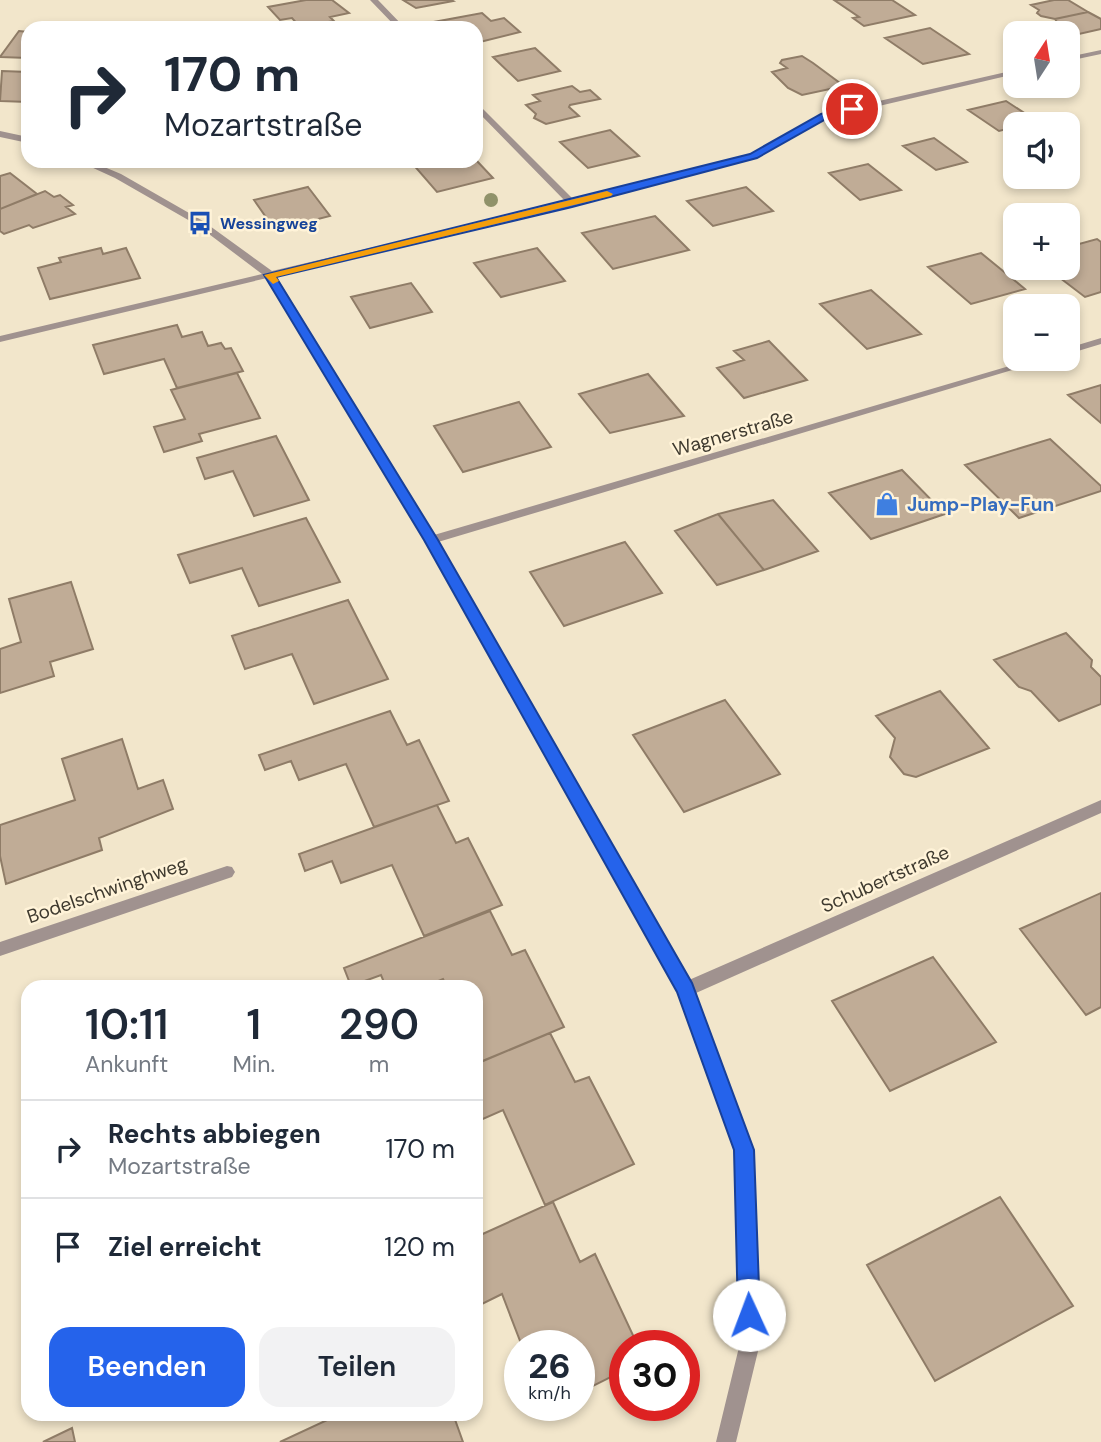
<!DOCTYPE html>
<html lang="de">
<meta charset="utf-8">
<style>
:root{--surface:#fff;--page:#f2f2f3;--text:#1f2937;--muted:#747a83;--line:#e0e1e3;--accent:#2563eb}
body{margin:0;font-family:"DM Sans",sans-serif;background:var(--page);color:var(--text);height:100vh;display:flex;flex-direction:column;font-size:26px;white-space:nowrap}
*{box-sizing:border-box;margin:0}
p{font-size:23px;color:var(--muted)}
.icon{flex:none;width:38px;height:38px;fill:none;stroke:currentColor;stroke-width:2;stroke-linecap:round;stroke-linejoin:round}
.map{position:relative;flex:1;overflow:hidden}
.side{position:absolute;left:21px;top:980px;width:462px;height:441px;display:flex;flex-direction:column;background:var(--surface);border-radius:21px;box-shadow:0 4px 10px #0003}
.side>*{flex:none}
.banner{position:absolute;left:21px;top:21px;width:462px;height:147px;border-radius:21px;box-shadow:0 4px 10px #0003;background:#fff;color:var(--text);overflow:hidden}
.needle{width:46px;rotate:12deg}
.fabs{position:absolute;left:1003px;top:21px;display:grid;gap:14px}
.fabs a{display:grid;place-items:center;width:77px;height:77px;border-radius:14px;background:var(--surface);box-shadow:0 4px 10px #0003;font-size:35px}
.speed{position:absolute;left:504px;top:1330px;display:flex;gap:14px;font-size:35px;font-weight:700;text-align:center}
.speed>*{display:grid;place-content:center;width:91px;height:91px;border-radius:50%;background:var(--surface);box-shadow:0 4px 10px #0003;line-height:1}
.speed small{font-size:18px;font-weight:400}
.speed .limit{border:10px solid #d22;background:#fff;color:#111}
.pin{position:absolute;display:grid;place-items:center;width:60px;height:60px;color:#fff;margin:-30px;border:4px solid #fff;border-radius:50%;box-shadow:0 2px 7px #0007}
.me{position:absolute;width:77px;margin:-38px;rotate:358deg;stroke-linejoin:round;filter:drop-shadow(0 0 5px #0008)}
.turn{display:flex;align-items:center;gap:24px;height:147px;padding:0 28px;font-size:32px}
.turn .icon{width:91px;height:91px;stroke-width:2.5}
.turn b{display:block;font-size:49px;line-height:60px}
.eta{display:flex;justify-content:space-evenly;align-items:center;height:119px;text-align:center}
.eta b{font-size:42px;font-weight:600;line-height:49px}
.cta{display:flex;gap:14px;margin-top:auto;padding:14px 28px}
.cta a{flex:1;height:80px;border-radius:21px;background:var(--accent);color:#fff;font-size:28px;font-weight:600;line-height:80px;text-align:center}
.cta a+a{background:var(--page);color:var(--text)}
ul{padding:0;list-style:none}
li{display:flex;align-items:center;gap:21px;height:98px;padding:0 28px;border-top:2px solid var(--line)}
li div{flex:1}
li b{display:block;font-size:26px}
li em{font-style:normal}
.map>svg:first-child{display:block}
.building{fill:#c0ac96;stroke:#8f7c67;stroke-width:2}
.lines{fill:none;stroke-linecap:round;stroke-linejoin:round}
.street{fill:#a0928f;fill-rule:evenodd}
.tree{fill:#90926a}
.route{fill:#2563eb;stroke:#184099;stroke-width:2}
.slow{fill:#f59e0b}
.labels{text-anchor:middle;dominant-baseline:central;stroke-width:5;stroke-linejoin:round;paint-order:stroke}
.far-transit-label{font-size:16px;font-weight:bold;fill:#164399;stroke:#fff3d8;text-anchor:start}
.street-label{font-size:19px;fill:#3f3a2f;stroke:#fff3d8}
.shop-label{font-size:19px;font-weight:bold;fill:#366cbe;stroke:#fff3d8;text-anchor:start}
</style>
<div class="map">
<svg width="1101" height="1442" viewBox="0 0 1101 1442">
<rect width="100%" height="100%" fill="#f2e6cb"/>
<path class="building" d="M306,0H332L349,13L330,17L334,21L300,27L292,18L280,20L268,7Z
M403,0H451L453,1L416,8Z
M834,0H892L915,15L864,26L853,18L859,17Z
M1054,0H1068L1088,12L1055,19L1041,16L1037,13L1039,10L1031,5Z
M1088,12L1101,19V29L1079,34L1061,28L1055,19Z
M482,13L491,21L504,18L520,32L476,43V28H440L434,22Z
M930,28L969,54L923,64L885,38Z
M19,31L28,32V58L0,57Z
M535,48L560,71L518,81L493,57Z
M802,56L813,63L844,86L802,95L788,88L772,72L787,68L780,63L782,60Z
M2,71L28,72V102L0,101Z
M572,86L580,92L590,90L600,99L570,105L569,107L579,116L546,124L534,118L536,114L526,105L540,101L533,95Z
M1006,101L1038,122L1015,124V127L999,131L968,110Z
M610,130L639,156L588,168L560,142Z
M934,138L967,162L936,170L903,146Z
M476,160L493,178L437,192L411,162Z
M868,164L901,190L860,200L829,173Z
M10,173L37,194L0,209V176Z
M308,187L330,216L275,230L254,200Z
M746,187L773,211L713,226L687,201Z
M45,191L54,197L60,195L73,205L66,207L75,214L33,228L29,225L4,234L0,231V209Z
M655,216L689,250L613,269L582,233Z
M1097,239L1101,242V292L1085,297L1047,268H1068V247Z
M101,248L103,254L126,248L140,278L50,299L38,268L61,262L59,258Z
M537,248L565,281L501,297L474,263Z
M981,253L1025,289L971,304L928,267Z
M411,283L432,312L370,328L351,297Z
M871,290L921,334L867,349L820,304Z
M177,325L182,337L202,332L208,346L221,343L225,349L231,348L243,371L177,388L164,359L104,374L93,345Z
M769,341L807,380L744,398L717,368L744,360L734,351Z
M237,373L260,418L199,434L202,441L164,452L154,427L185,419L171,390Z
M648,374L684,416L610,433L579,394Z
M1101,385V423L1068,395Z
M519,402L551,447L463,472L434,426Z
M276,436L309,500L254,516L233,471L205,479L197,458Z
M1050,439L1101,486V491L1019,518L965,465Z
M902,470L945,514L871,539L829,493Z
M773,500L818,551L764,570L718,514Z
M718,514L764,570L717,585L675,531Z
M306,518L340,582L259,606L242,568L190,583L178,555Z
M625,542L662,593L564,626L530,572Z
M71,582L93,649L50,662L54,676L0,693V649L21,642L9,599Z
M348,600L388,679L314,704L292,654L245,669L232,636Z
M1066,633L1092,660L1091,667L1101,677V704L1059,721L1031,691L1019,687L994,660Z
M940,691L989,748L916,777L904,774L890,757L895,738L876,716Z
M725,700L780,774L684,812L633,735Z
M390,711L407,745L419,740L449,801L374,827L346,764L299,780L291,761L265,770L259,755Z
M122,739L138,789L163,780L173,809L99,838L102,850L6,884L0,856V825L75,800L62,759Z
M437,805L456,843L468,838L502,905L424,936L392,865L341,883L332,861L305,871L299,854Z
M1101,893V1007L1086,1015L1020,929Z
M490,911L512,955L525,950L564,1027L480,1062L476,1052V987H447L443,979L424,987H386L381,975L351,986L344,968Z
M933,957L996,1042L890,1091L832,1001Z
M550,1033L575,1082L589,1077L634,1164L545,1205L503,1110L476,1122V1064Z
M1000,1197L1073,1306L935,1381L867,1265Z
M553,1202L580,1262L595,1254L638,1346H625V1370L579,1393V1346H522L502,1294L476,1307V1237Z
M340,1414H453L463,1442H280Z
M72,1428L75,1442H43Z"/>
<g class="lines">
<path class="street" d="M370,0H378L405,28H397Z
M1101,50V54L1068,61V57Z
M1015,70V74L828,118L756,158L572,206L276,276L434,535L1033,359H1049L438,542L689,980L1101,800V813L696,993L753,1150L760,1343L736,1442H716L740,1343L735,1150L679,992L425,540L267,278L0,342V336L262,274L197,225L115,178L78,161H90L121,174L203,221L272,271L566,202L476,110V102L574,200L750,154L822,114Z
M0,131L28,137V143L0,137Z
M1101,338V344L1068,354V348Z
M227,866L232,867L235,872L232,877L0,956V942Z"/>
</g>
<circle class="tree" cx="491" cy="200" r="7"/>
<path class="route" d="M852,106L855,111L828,118L757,158L572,207L276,277L438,540L692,983L754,1150L760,1315L757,1323L749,1326L741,1323L738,1315L734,1150L677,992L424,540L264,275L750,154L821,114Z"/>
<path class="slow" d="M607,191L613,194L611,196L276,277L279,281L273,284L264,275Z"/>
<defs>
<g id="bus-bare" transform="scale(1.89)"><path d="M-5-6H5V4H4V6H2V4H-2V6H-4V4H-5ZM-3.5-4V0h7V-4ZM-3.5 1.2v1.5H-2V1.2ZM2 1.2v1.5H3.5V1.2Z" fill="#1a4fb4" stroke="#fff3d8" stroke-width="2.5" paint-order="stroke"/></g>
<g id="shop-bare" transform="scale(1.89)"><path d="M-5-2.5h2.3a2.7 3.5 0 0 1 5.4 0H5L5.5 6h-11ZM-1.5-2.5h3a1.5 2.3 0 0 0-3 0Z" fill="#3f7fe0" stroke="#fff3d8" stroke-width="2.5" paint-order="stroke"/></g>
</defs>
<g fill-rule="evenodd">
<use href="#bus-bare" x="200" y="223"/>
<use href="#shop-bare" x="887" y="504"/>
</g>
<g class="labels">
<g class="far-transit-label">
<text x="220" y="223">Wessingweg</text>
</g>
<g class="street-label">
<text transform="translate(733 433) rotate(-16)">Wagnerstraße</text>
<text transform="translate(885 879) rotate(-24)">Schubertstraße</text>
<text transform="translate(107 890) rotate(-19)">Bodelschwinghweg</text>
</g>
<g class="shop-label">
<text x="907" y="504">Jump-Play-Fun</text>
</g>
</g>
</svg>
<div class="fabs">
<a><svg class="needle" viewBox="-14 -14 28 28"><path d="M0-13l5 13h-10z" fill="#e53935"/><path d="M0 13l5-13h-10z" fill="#747a83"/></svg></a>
<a><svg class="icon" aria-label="sound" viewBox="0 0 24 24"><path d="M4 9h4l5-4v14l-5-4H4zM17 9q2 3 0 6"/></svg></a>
<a>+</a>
<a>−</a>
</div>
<div class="speed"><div>26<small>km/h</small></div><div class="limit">30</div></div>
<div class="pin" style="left:852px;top:109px;background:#d93025"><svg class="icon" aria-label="arrive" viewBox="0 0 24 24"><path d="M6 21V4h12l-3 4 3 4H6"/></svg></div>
<svg class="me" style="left:749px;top:1315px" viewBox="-20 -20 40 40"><circle r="19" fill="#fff"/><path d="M0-13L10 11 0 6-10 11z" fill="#2563eb"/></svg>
<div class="banner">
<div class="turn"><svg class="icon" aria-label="right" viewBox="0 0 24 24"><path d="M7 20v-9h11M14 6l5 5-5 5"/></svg><div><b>170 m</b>Mozartstraße</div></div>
</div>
<section class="side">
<div class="eta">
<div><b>10:11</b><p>Ankunft</p></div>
<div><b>1</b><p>Min.</p></div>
<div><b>290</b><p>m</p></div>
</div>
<ul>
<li><svg class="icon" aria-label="right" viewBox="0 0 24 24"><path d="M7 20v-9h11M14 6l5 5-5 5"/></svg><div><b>Rechts abbiegen</b><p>Mozartstraße</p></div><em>170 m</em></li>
<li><svg class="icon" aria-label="arrive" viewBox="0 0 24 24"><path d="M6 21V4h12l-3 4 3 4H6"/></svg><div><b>Ziel erreicht</b></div><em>120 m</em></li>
</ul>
<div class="cta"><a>Beenden</a><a>Teilen</a></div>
</section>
</div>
